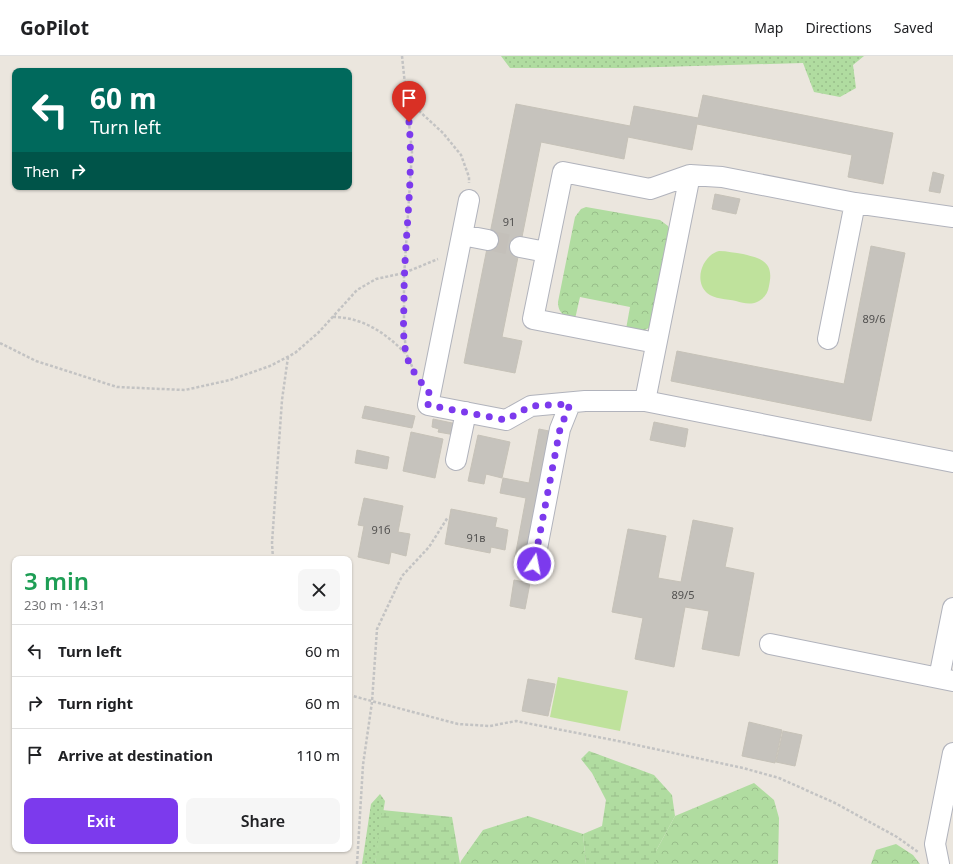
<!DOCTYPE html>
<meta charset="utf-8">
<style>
:root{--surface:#fff;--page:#f6f6f6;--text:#202124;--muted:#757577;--line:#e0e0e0;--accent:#7c3aed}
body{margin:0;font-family:"Noto Sans",sans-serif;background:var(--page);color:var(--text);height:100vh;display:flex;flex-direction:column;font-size:15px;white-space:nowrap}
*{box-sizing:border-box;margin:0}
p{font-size:13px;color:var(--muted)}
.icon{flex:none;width:22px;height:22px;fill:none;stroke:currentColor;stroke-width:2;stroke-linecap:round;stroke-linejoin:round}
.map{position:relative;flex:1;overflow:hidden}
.side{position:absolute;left:12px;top:500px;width:340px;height:296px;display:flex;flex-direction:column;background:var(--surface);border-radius:8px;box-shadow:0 1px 3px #0004}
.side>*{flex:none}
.banner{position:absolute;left:12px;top:12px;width:340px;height:122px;border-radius:8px;box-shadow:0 1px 3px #0004;background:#00695c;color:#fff;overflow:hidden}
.pin{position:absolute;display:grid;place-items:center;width:34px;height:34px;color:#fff;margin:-41px -17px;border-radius:50% 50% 50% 0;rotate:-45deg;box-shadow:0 0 4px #0007}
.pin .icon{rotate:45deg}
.me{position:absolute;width:44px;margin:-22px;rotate:11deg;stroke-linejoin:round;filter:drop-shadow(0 0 3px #0008)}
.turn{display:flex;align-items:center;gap:14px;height:84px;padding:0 12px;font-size:18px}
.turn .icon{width:52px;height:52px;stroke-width:2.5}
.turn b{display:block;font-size:28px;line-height:34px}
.then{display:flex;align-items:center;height:38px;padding:0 12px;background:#0003;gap:8px;font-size:15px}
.round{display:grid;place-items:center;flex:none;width:42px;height:42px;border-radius:8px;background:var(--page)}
.overview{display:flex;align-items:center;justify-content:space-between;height:68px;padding:0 12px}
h1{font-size:24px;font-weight:600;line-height:30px;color:#1e9e55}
.action{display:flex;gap:8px;margin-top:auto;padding:8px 12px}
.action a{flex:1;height:46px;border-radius:8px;background:var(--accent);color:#fff;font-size:16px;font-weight:600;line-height:46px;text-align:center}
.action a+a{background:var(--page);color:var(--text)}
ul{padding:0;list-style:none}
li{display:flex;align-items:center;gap:12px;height:52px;padding:0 12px;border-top:1px solid var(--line)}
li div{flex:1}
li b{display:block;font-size:15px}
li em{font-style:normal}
header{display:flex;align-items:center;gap:24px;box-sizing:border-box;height:56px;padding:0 20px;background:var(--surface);border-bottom:1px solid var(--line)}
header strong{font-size:19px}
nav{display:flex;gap:22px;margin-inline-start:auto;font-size:14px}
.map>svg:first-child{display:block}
.grass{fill:url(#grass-dots)}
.forest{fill:url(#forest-crowns)}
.wetland{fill:url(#wetland-marsh)}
.pitch{fill:#bfe29c}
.building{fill:#c6c3bd;stroke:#c6c2b8}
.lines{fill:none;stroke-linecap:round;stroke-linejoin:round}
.minor-tunnel{stroke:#c4c0ba;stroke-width:20;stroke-dasharray:20 10;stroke-linecap:butt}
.minor-casing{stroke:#b1b3bc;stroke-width:22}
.path{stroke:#c3c3c3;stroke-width:2.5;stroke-dasharray:3 2;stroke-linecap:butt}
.minor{stroke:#fff;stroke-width:20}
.route{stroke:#7c3aed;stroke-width:7;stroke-dasharray:0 12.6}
.labels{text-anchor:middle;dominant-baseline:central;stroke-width:4;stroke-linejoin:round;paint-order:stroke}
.number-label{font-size:11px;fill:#51504f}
</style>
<header>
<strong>GoPilot</strong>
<nav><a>Map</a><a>Directions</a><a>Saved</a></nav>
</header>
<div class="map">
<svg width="953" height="808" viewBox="0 0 953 808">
<defs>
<pattern id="grass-dots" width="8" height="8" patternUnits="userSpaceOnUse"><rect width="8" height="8" fill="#b0dca0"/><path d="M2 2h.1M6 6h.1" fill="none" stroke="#98bd8a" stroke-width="1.8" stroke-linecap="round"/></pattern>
<pattern id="forest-crowns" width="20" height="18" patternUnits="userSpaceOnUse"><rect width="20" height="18" fill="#b0dca0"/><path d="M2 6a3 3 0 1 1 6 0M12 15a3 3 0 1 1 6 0" fill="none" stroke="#98bd8a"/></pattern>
<pattern id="wetland-marsh" width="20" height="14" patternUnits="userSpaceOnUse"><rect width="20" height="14" fill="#b0dca0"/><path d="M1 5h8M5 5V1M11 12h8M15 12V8" fill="none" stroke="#98bd8a"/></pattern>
</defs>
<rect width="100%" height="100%" fill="#ebe6de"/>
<path class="grass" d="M501,0H864L853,9L856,32L840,41L814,36L803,7L625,12H510Z
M380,738L385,745L375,808H362L371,748Z"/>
<path class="forest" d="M586,151L660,164L668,170L670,175L651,270C644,277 636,275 626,273L630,251L580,241L575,263C565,260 558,258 558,246L575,161L581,153Z
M754,727L774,744L779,762L778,808H656V795L675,760Z
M528,760L583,778L586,808H460L461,805L483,774Z
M896,788L913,799L920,808H871L876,794Z"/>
<path class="wetland" d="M589,695L654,719L672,739L675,760L656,795V808H586L583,778L602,770L606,744L592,717L581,703Z
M382,754L452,761L460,808H375Z"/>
<path class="pitch" d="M719,195C727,195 735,197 743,198C764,203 774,207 769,230C768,237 764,243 757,246C750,249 743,247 736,245C727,243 714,243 707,237C693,224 703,199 719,195Z
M558,621L628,635L620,675L550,661Z"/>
<path class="building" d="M703,39L893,77L883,128L848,121L852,99L697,68L692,94L628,81L624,103L541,86L502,281L522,285L515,317L464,307L516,48L630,70L634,50L698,62Z
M933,116L944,119L940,137L929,135Z
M715,138L740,143L736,158L712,153Z
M871,190L905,197L871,365L671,325L677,295L844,328Z
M365,350L415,360L412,372L362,362Z
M433,363L457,368L455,379L438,376L439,373L432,371Z
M654,366L688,373L685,391L650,384Z
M539,373L554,376L530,504L515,501L526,442L500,437L503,422L529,427Z
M411,376L443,383L435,422L403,415Z
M478,379L510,386L502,422L486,418L484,428L468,425Z
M357,394L389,401L387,413L355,407Z
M364,442L403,450L398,476L410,478L406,500L391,496L389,508L358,501L364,470L358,469Z
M451,453L497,462L495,471L508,474L505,494L491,491L490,497L445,488Z
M693,464L733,472L725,511L754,517L739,600L702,593L709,555L685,551L674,611L635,603L643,562L612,556L628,473L666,480L658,522L681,526Z
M514,524L530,527L525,553L510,550Z
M528,623L555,628L548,660L522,655Z
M749,666L782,674L775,707L742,700Z
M783,675L802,679L795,710L776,706Z"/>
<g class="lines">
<path class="minor-tunnel" d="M488,184L520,191"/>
<g class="minor-casing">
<path id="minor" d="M469,144L428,349L506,364L531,350L585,345H645L953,406
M462,179L488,184
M520,191L546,196
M828,283L855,147
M656,287L533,263L563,116L650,133L690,119L722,121L855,147L953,161
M645,345L690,119
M456,404L466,356
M534,508L560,373L570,348
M770,588L953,625
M939,622L953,552
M939,808L935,788L953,697"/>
</g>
<path class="path" d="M402,0L412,96L404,221V272L406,297L415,317
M405,28L418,54L443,77L461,99L469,121V127
M333,261C362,261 386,277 405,297
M0,287L36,305L117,331L185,334L230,324L270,310L295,297L319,276L357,234L376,223L404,217L438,203
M273,503L272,487L282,344L288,301
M349,639L458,668L490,670L516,665L618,685L743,712L779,722L835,747L897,781L918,796
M357,808L363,709L372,646L377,573L402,520L429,491L448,461"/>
<use href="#minor" class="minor"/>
</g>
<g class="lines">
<path class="route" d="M409,66C414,125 404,183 404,242C404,260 402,279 406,297C409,312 421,326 430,338L428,349L506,364L531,350L570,348L560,373L534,508"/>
</g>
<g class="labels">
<g class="number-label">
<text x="509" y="165">91</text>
<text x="874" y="262">89/6</text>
<text x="381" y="473">91б</text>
<text x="476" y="481">91в</text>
<text x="683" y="538">89/5</text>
</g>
</g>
</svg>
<div class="pin" style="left:409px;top:66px;background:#d93025"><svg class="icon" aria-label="arrive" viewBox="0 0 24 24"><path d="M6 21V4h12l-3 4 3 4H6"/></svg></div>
<svg class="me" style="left:534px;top:508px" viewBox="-20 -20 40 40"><circle r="17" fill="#7c3aed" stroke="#fff" stroke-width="3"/><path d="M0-11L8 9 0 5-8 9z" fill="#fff"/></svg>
<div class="banner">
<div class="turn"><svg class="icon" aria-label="left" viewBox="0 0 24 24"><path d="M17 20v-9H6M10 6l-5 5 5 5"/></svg><div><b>60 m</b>Turn left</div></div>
<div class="then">Then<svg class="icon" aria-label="right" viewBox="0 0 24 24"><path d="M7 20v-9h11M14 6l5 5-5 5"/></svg></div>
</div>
<section class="side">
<div class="overview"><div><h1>3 min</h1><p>230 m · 14:31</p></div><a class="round"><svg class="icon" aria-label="close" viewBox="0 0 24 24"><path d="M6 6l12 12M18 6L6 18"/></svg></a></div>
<ul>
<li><svg class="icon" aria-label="left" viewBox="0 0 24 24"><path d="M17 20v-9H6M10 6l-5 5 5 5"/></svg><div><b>Turn left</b></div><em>60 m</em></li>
<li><svg class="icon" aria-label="right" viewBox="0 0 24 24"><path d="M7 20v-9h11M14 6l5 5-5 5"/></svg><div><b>Turn right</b></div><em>60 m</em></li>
<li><svg class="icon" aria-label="arrive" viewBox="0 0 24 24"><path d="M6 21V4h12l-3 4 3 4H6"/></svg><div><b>Arrive at destination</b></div><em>110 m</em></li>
</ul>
<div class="action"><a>Exit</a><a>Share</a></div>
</section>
</div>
